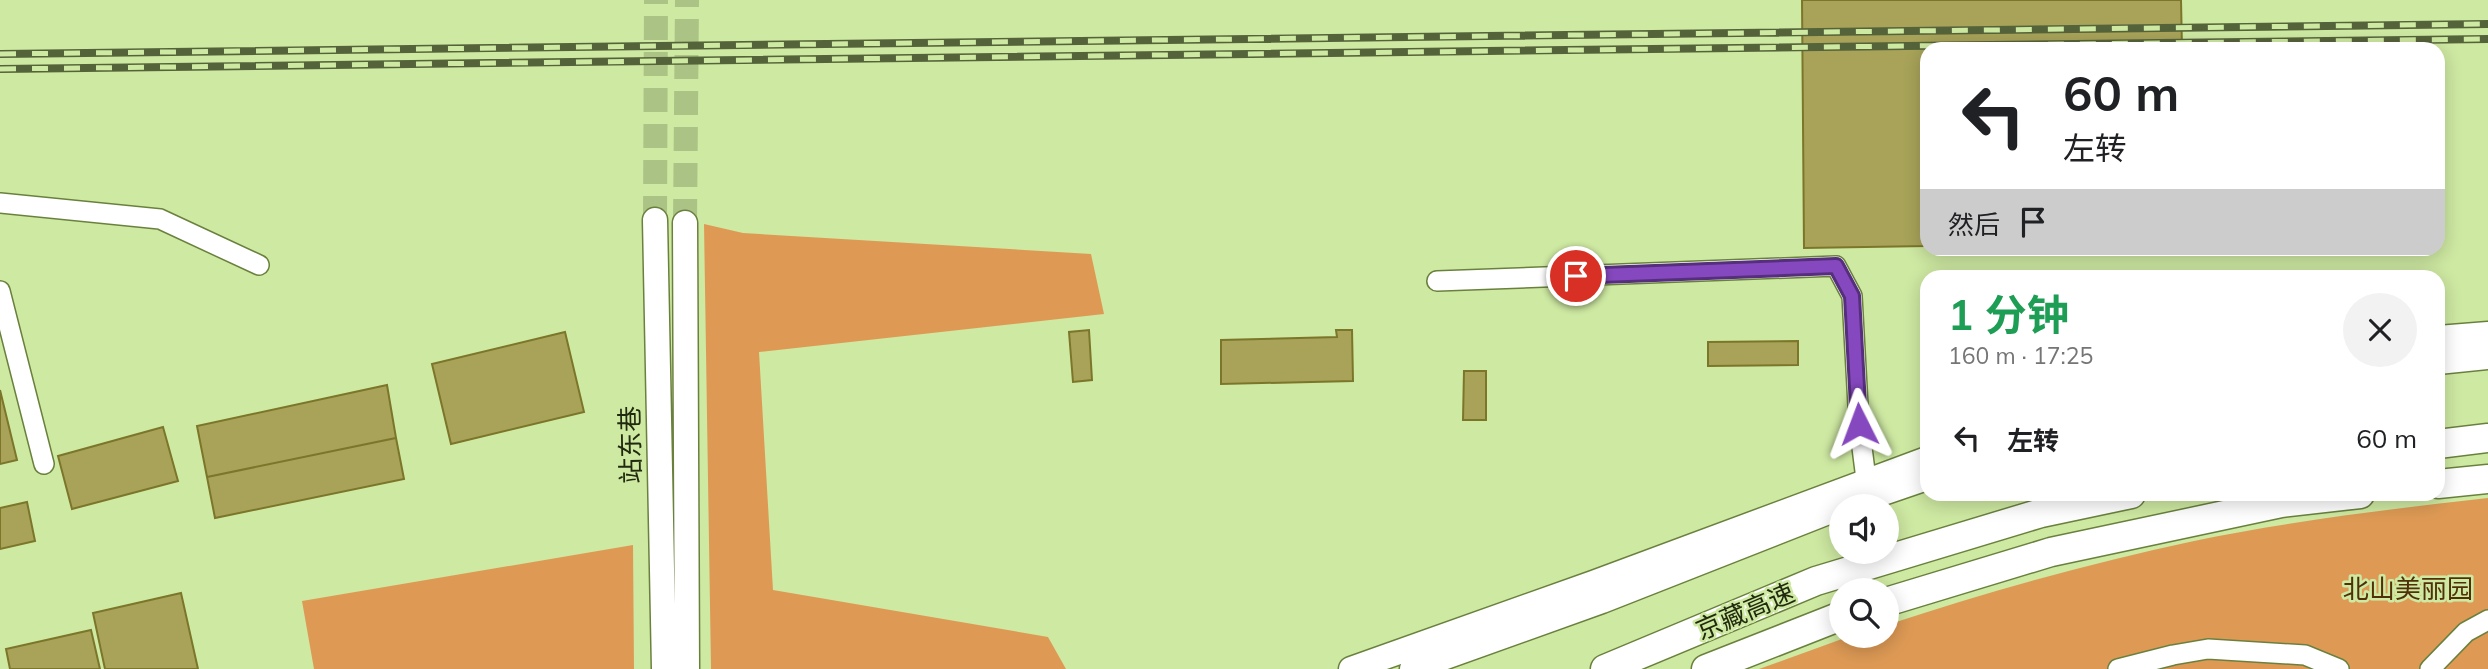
<!DOCTYPE html>
<html lang="zh">
<meta charset="utf-8">
<style>
:root{--surface:#fff;--page:#f2f2f2;--text:#202124;--muted:#757577}
body{margin:0;font-family:Mulish,"Noto Sans SC",sans-serif;background:var(--page);color:var(--text);height:100vh;display:flex;flex-direction:column;font-size:26px;white-space:nowrap}
*{box-sizing:border-box;margin:0}
p{font-size:23px;color:var(--muted)}
.icon{flex:none;width:38px;height:38px;fill:none;stroke:currentColor;stroke-width:2;stroke-linecap:round;stroke-linejoin:round}
.map{position:relative;flex:1;overflow:hidden}
.panel{position:absolute;left:1920px;top:270px;width:525px;height:231px;display:flex;flex-direction:column;background:var(--surface);border-radius:21px;box-shadow:0 4px 18px #0003}
.panel>*{flex:none}
.hud{position:absolute;left:1920px;top:42px;width:525px;height:214px;border-radius:21px;box-shadow:0 4px 18px #0003;background:#fff;color:var(--text);overflow:hidden}
.tools{position:absolute;left:1829px;top:494px;display:grid;gap:14px}
.tools a{display:grid;place-items:center;width:70px;height:70px;border-radius:50%;background:var(--surface);box-shadow:0 4px 18px #0003;font-size:35px}
.pin{position:absolute;display:grid;place-items:center;width:60px;height:60px;color:#fff;margin:-30px;border:4px solid #fff;border-radius:50%;box-shadow:0 2px 7px #0007}
.me{position:absolute;width:77px;margin:-38px;rotate:357deg;stroke-linejoin:round;filter:drop-shadow(0 0 5px #0008)}
.turn{display:flex;align-items:center;gap:24px;height:147px;padding:0 28px;font-size:32px}
.turn .icon{width:91px;height:91px;stroke-width:2.5}
.turn b{display:block;font-size:49px;line-height:60px}
.then{display:flex;align-items:center;height:66px;padding:0 28px;background:#0003;gap:14px;font-size:26px}
.round{display:grid;place-items:center;flex:none;width:74px;height:74px;border-radius:37px;background:var(--page)}
.headline{display:flex;align-items:center;justify-content:space-between;height:119px;padding:0 28px}
h1{font-size:42px;font-weight:700;line-height:52px;color:#1e9e55}
ul{padding:0;list-style:none}
li{display:flex;align-items:center;gap:21px;height:98px;padding:0 28px}
li div{flex:1}
li b{display:block;font-size:26px}
li em{font-style:normal}
.map>svg:first-child{display:block}
.green{fill:#de9a55}
.building{fill:#a8a359;stroke:#7b762a;stroke-width:2}
.lines{fill:none;stroke-linecap:round;stroke-linejoin:round}
.major-tunnel{stroke:#abc384;stroke-width:24;stroke-dasharray:24 12;stroke-linecap:butt}
.minor-casing{stroke:#6a813e;stroke-width:22}
.major-casing{stroke:#6a813e;stroke-width:27}
.highway-casing{stroke:#6a813e;stroke-width:31}
.minor{stroke:#fff;stroke-width:19}
.major{stroke:#fff;stroke-width:24}
.highway{stroke:#fff;stroke-width:28}
.rail-casing{stroke:#55633a;stroke-width:8}
.rail{stroke:#cee9a2;stroke-width:5;stroke-dasharray:16;stroke-linecap:butt}
.route-casing{stroke:#562f7c;stroke-width:18}
.route{stroke:#8548be;stroke-width:12}
.labels{text-anchor:middle;dominant-baseline:central;stroke-width:5;stroke-linejoin:round;paint-order:stroke}
.street-label{font-size:26px;fill:#212a0e;stroke:#cee9a2}
.park-label{font-size:26px;fill:#513009;stroke:#cee9a2}
</style>
<div class="map">
<svg width="2488" height="669" viewBox="0 0 2488 669">
<rect width="100%" height="100%" fill="#cee9a2"/>
<path class="green" d="M704,224L743,233L1091,254L1104,314L759,352L773,590L1048,637L1066,669H711Z
M2488,498V669H1759L1853,635H1886L1887,625C1987,592 2090,563 2194,541C2291,521 2390,509 2488,498Z
M633,545L634,669H314L302,601Z"/>
<path class="building" d="M1802,0H2181L2182,49H1927V246L1804,248Z
M1089,330L1092,380L1073,382L1069,332Z
M1336,330H1352L1353,381L1221,384V340L1337,337Z
M565,332L584,412L451,444L432,364Z
M1798,341V365L1708,366V342Z
M1464,371H1486V420H1463Z
M387,385L396,438L207,477L197,426Z
M0,390L17,460L0,464Z
M163,427L178,481L72,509L58,456Z
M396,438L404,479L215,518L207,477Z
M27,502L35,541L0,549V508Z
M181,593L198,669H105L93,613Z
M91,630L100,669H10L6,649Z"/>
<g class="lines">
<path class="major-tunnel" d="M655,220L656,0
M685,223L687,0"/>
<g class="minor-casing">
<path id="minor" d="M0,203L160,219L259,265
M1437,281L1836,266L1852,296L1859,424L1866,479
M0,291L44,464
M2118,669L2173,655L2208,649L2305,655L2339,669
M2430,669L2466,632L2488,620"/>
</g>
<g class="major-casing">
<path id="major" d="M655,220L664,669
M685,223L687,669
M2438,338L2488,334
M2438,362L2488,357
M1845,506L1927,478
M1351,669L1593,583L1927,459
M1412,669L1602,601L1841,507"/>
</g>
<g class="highway-casing">
<path id="highway" d="M2438,444L2488,438
M2438,484L2488,479
M1886,602L2051,552L2281,503L2360,494
M1605,669L1816,581L2041,513L2131,494
M1706,669L1841,616"/>
</g>
<use href="#minor" class="minor"/>
<use href="#major" class="major"/>
<use href="#highway" class="highway"/>
<g class="rail-casing">
<path id="rail" d="M0,54L2488,24
M0,69L2488,39"/>
</g>
<use href="#rail" class="rail"/>
</g>
<g class="lines">
<g class="route-casing">
<path id="route" d="M1576,276L1836,266L1852,296L1859,424"/>
</g>
<use href="#route" class="route"/>
</g>
<g class="labels">
<g class="street-label">
<text transform="translate(630 445) rotate(-91)">站东巷</text>
<text transform="translate(1745 611) rotate(-23)">京藏高速</text>
</g>
<g class="park-label">
<text x="2408" y="588">北山美丽园</text>
</g>
</g>
</svg>
<div class="tools">
<a><svg class="icon" aria-label="sound" viewBox="0 0 24 24"><path d="M4 9h4l5-4v14l-5-4H4zM17 9q2 3 0 6"/></svg></a>
<a><svg class="icon" aria-label="search" viewBox="0 0 24 24"><circle cx="10" cy="10" r="6"/><path d="M15 15l6 6"/></svg></a>
</div>
<div class="pin" style="left:1576px;top:276px;background:#d93025"><svg class="icon" aria-label="arrive" viewBox="0 0 24 24"><path d="M6 21V4h12l-3 4 3 4H6"/></svg></div>
<svg class="me" style="left:1859px;top:424px" viewBox="-20 -20 40 40"><path d="M0-17L14 15 0 8-14 15z" fill="#8548be" stroke="#fff" stroke-width="4"/></svg>
<div class="hud">
<div class="turn"><svg class="icon" aria-label="left" viewBox="0 0 24 24"><path d="M17 20v-9H6M10 6l-5 5 5 5"/></svg><div><b>60 m</b>左转</div></div>
<div class="then">然后<svg class="icon" aria-label="arrive" viewBox="0 0 24 24"><path d="M6 21V4h12l-3 4 3 4H6"/></svg></div>
</div>
<section class="panel">
<div class="headline"><div><h1>1 分钟</h1><p>160 m · 17:25</p></div><a class="round"><svg class="icon" aria-label="close" viewBox="0 0 24 24"><path d="M6 6l12 12M18 6L6 18"/></svg></a></div>
<ul>
<li><svg class="icon" aria-label="left" viewBox="0 0 24 24"><path d="M17 20v-9H6M10 6l-5 5 5 5"/></svg><div><b>左转</b></div><em>60 m</em></li>
</ul>
</section>
</div>
